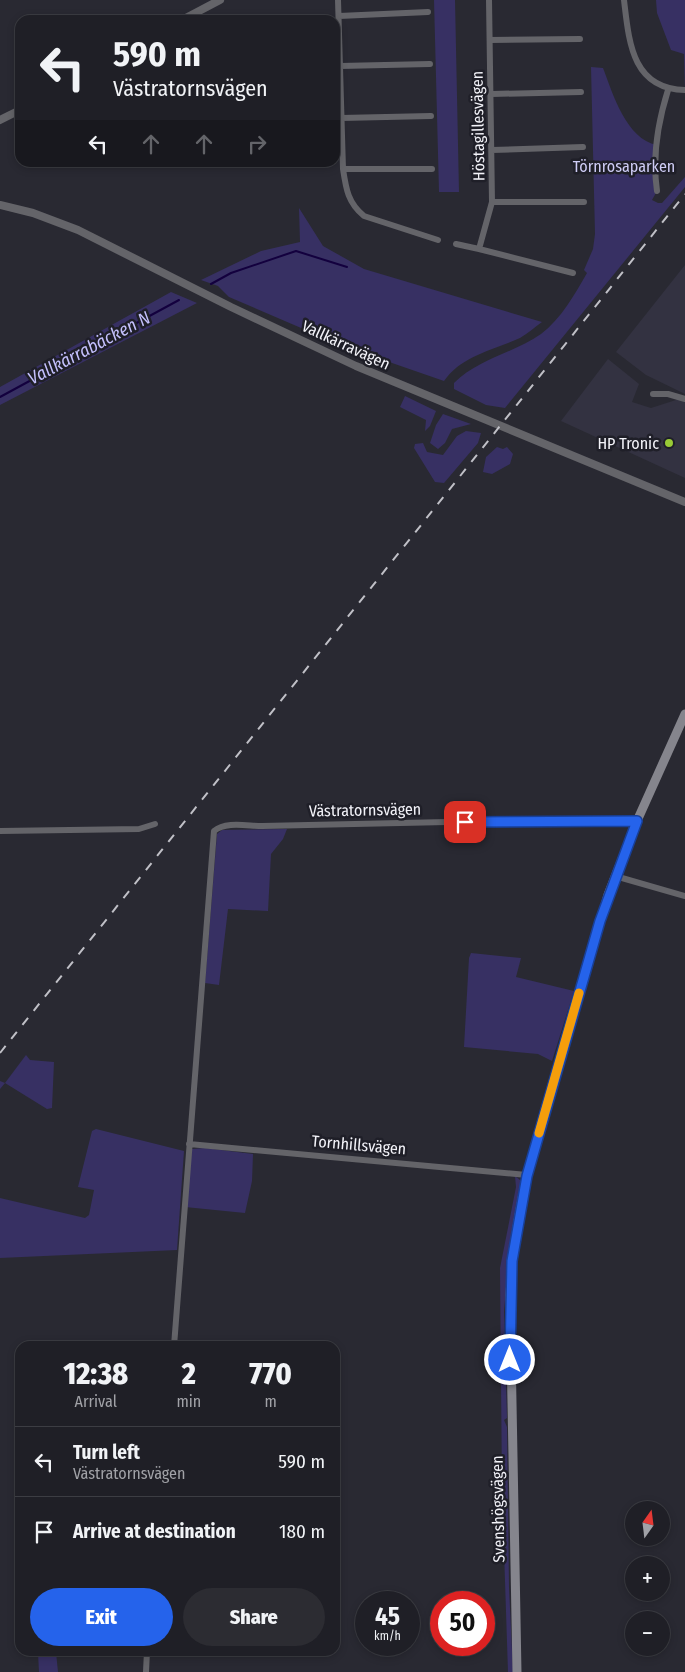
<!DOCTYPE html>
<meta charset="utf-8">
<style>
:root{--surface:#1f1f26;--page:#2c2c32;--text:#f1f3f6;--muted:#a1a2a7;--line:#3c3d43;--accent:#2563eb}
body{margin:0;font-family:"Fira Sans Condensed",sans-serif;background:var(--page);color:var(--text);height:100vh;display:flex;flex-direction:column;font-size:19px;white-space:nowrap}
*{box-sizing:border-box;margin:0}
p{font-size:16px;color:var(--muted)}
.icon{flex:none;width:28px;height:28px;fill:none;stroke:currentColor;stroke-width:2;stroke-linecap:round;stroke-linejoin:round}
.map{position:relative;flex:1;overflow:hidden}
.panel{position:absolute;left:15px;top:1341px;width:325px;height:315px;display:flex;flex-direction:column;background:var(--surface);border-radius:15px;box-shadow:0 2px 8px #0003,0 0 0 1px var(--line)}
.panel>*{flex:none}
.banner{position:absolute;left:15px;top:15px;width:325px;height:152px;border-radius:15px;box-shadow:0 2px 8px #0003,0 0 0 1px var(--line);background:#1f1f26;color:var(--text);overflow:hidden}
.needle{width:32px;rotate:14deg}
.controls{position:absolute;left:625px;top:1501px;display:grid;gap:10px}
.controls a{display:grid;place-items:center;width:45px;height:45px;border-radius:50%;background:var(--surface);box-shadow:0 2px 8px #0003,0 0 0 1px var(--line);font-size:25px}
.speed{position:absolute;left:355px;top:1591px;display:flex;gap:10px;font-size:25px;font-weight:700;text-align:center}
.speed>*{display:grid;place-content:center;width:65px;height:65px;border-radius:50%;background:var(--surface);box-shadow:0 2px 8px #0003,0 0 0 1px var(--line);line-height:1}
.speed small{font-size:12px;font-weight:400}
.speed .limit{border:8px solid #d22;background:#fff;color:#111}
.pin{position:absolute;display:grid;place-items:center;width:42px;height:42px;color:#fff;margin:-21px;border-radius:10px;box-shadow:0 2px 8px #0006}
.me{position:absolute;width:55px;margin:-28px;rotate:0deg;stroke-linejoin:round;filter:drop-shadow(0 0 4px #0008)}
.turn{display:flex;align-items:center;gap:18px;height:105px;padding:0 15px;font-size:22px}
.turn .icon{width:65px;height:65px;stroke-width:2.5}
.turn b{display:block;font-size:35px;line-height:42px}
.lanes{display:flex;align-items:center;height:48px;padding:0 15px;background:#0003;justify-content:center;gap:25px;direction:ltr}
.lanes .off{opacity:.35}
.eta{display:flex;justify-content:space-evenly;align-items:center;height:85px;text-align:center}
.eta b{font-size:30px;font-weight:800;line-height:35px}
.action{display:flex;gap:10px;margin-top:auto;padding:10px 15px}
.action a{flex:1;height:58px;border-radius:30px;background:var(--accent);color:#fff;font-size:20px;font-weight:800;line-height:58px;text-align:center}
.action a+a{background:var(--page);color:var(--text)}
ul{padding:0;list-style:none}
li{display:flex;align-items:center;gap:15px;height:70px;padding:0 15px;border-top:1px solid var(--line)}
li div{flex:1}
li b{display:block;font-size:19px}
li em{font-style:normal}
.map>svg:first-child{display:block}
.built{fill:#333241}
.green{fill:#373063}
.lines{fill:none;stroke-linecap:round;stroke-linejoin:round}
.stream{stroke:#13003e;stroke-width:2}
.minor{stroke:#646469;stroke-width:6}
.tertiary{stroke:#646469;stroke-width:8}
.secondary{stroke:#85858d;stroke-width:9}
.rail{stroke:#c0c0c7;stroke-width:2;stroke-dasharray:9 9;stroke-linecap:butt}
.route-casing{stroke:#184099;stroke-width:12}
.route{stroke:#2563eb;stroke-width:9}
.slow{stroke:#f59e0b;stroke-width:9}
.poi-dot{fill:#99cb36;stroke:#1f1f28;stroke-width:2}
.labels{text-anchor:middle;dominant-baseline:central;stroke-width:5;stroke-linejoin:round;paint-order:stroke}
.street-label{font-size:16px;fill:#f3f3f9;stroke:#1f1f28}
.park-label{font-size:16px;fill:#cfcdf6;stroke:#1f1f28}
.poi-label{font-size:16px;fill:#f3f3f9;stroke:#1f1f28;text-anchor:end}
.water-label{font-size:18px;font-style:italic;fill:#c4c0fd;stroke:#1f1f28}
</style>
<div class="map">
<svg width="685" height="1672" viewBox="0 0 685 1672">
<rect width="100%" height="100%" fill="#292932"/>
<path class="built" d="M685,265V394L646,375L616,352Z
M608,359L639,384L632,402L651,408L679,399L685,402V478L561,421Z"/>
<path class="green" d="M434,0H455L459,192H439Z
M656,0H685V90L684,54L671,50L657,13Z
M591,67L603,68C613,94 626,139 657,145V191L652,200L658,203H662L685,177V187L505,408L486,405L454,389V383C478,359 514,353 541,334C561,319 575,294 587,273L584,270L593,249L595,234Z
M299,208L323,246L364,269L542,322C535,327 527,334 520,338C493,350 461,356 444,381L343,346L229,297L218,286L201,280L261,251L300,242Z
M171,292L197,303L0,405V387Z
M405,396L436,411L430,426L425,431L426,420L400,407Z
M443,414L471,424L452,429L445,443L438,449L430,443L436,425Z
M466,431L481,433L478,443L444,483L435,482L414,448L415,444L423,443L427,452L443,455L457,436Z
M497,447L503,449L507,447L513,454L510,464L492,474L483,472L486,457Z
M287,829L283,839L271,854L268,911L228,909L219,985L205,983L217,834L222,830Z
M471,953L521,958L516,977L574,991L552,1061L538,1054L464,1047L469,958Z
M26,1055L30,1060L54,1062L52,1108L47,1109L5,1083L0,1089V1081L5,1083Z
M96,1129L184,1151L177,1250L0,1258V1198L85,1218L89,1215L94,1190L78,1187L92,1131Z
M205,1148L253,1154L252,1181L245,1213L185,1207L192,1149Z
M515,1176L520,1180V1185L509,1253L504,1312L507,1418L504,1420L507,1427L509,1587L513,1672H508L502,1490L500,1268L516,1187Z
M56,1652L58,1672H39L38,1653Z"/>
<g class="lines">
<path class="stream" d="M211,284L231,273L296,251L347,267
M0,397L179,300"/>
<path class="minor" d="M338,0L343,169C346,189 348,203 364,216L438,240
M489,0L492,202L479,249L573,273
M624,0C629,42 632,89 685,90
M339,16L428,12
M490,40L580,39
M340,66L430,64
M492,94L581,92
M341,118L431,116
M492,150L583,147
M343,169H432
M657,191C652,157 658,122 668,90
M492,202H584
M456,244L479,249
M653,394H668L685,399
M0,831L139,829L155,824
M615,876L685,896
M189,1144L527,1175
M174,1346L214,831C226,821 247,826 262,826L447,822L637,821
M146,1672L147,1651"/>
<path class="tertiary" d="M182,20L220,0
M0,120L20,110
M0,205L33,213L78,230L231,307L356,366L685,502"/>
<path class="secondary" d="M517,1672L510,1295C512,1255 518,1215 527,1175L608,895L637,821L685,714"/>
<path class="rail" d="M0,1053L685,194"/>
</g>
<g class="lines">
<g class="route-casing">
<path id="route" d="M465,822L637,821L600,921L527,1176L512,1261L510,1360"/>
</g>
<use href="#route" class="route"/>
<path class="slow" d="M539,1133L579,993"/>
</g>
<circle class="poi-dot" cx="669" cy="443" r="5"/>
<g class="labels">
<g class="street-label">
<text transform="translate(478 126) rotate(-91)">Höstagillesvägen</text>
<text transform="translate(346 345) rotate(25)">Vallkärravägen</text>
<text transform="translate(365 810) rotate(-1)">Västratornsvägen</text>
<text transform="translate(359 1145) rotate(5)">Tornhillsvägen</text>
<text transform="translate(498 1509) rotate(-91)">Svenshögsvägen</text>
</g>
<g class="park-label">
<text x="624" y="166">Törnrosaparken</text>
</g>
<g class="poi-label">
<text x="659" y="443">HP Tronic</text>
</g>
<g class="water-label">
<text transform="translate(89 348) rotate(-28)">Vallkärrabäcken N</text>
</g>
</g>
</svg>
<div class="controls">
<a><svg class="needle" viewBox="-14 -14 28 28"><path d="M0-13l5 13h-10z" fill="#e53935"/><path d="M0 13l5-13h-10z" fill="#a1a2a7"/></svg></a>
<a>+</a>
<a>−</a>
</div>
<div class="speed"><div>45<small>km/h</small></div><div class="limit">50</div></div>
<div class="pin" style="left:465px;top:822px;background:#d93025"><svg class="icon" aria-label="arrive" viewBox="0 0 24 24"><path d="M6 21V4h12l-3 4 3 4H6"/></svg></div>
<svg class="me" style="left:510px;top:1360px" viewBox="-20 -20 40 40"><circle r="17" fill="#2563eb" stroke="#fff" stroke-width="3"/><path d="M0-11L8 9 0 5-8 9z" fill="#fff"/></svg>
<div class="banner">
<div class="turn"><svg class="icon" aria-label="left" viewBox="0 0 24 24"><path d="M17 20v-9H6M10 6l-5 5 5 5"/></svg><div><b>590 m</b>Västratornsvägen</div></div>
<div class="lanes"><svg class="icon" aria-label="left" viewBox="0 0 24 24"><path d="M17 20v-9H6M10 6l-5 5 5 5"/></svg><svg class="icon off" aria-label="ahead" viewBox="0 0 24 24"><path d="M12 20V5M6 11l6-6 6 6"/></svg><svg class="icon off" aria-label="ahead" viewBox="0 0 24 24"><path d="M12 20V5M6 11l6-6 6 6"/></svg><svg class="icon off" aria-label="right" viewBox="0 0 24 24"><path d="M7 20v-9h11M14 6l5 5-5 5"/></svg></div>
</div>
<section class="panel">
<div class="eta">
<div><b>12:38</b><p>Arrival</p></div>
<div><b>2</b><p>min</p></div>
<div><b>770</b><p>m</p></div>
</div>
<ul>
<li><svg class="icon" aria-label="left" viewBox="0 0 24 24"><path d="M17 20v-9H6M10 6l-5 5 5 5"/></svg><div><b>Turn left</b><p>Västratornsvägen</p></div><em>590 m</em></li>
<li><svg class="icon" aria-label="arrive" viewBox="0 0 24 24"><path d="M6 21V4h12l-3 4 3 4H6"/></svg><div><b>Arrive at destination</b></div><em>180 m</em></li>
</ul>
<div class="action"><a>Exit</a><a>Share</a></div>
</section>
</div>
